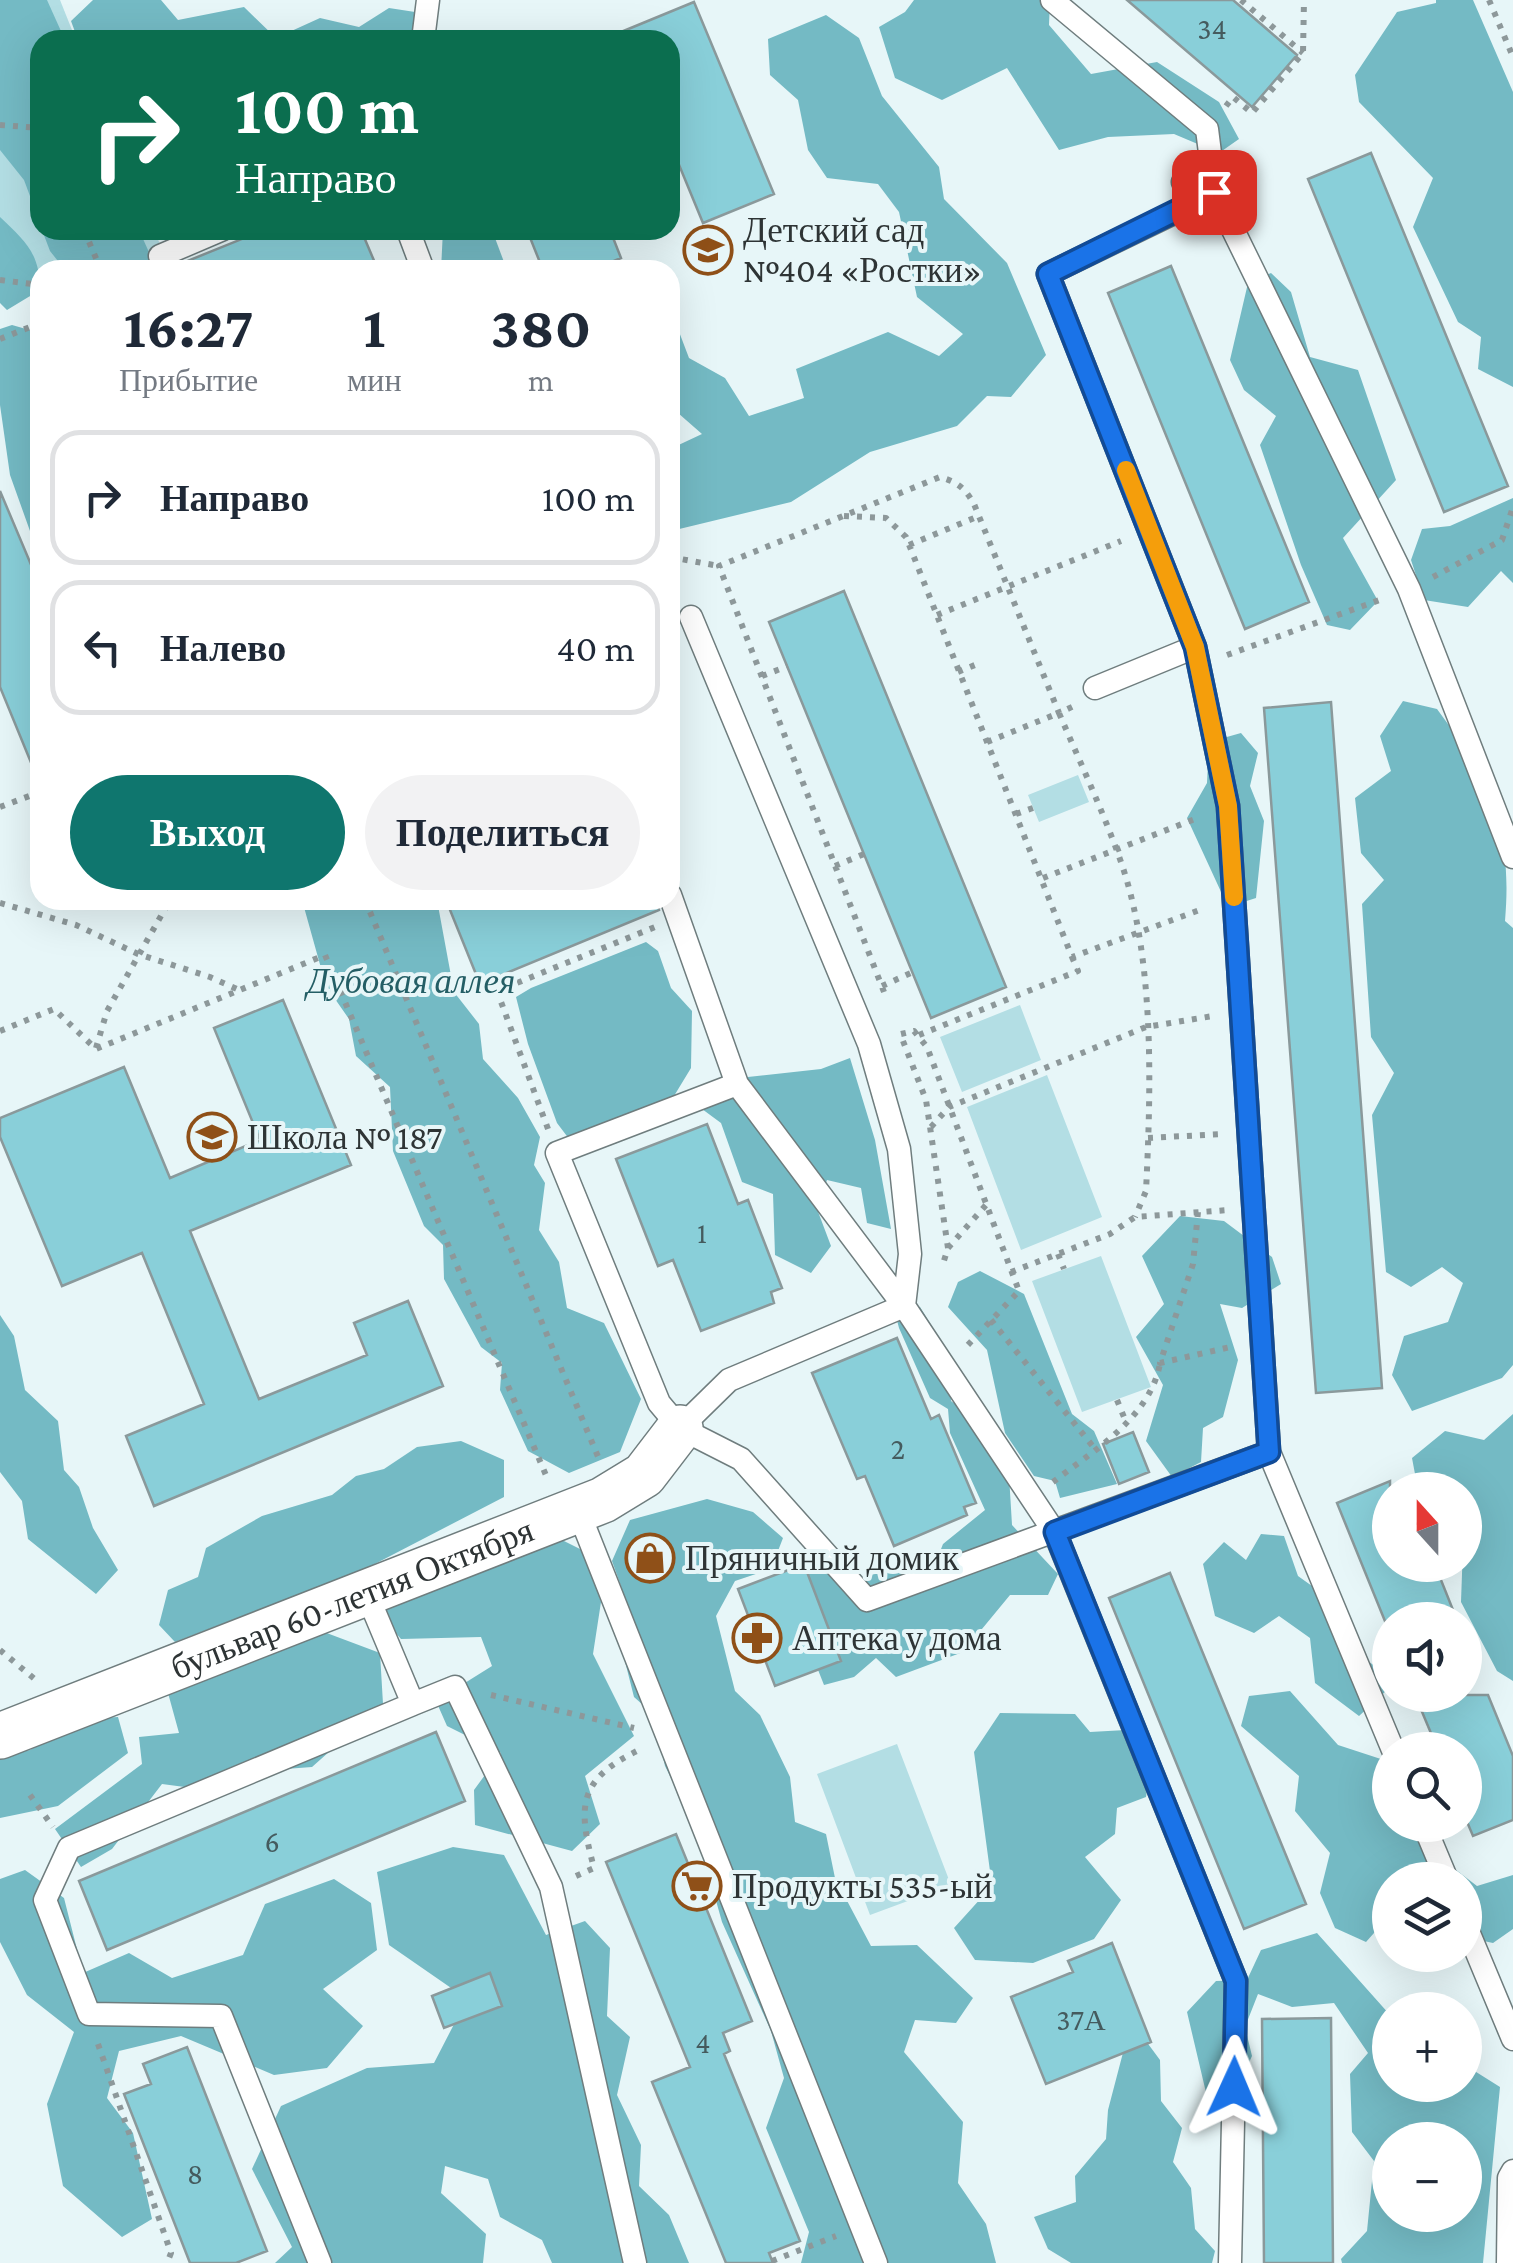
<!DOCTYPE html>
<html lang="ru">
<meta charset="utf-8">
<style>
:root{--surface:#fff;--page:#f2f2f3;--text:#1f2937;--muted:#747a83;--line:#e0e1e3;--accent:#0f766e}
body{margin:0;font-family:"Crimson Pro",serif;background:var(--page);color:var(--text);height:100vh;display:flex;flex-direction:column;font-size:38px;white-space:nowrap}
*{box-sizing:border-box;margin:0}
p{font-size:32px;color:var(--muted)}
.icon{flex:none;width:55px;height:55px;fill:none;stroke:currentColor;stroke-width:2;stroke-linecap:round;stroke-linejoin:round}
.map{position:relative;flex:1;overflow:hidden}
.drawer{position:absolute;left:30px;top:260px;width:650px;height:650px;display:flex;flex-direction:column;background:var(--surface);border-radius:30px;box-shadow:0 10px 40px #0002}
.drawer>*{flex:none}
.banner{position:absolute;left:30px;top:30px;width:650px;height:210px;border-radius:30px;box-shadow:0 10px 40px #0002;background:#0b6e4f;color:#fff;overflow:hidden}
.needle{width:65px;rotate:339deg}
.fabs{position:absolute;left:1372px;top:1472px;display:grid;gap:20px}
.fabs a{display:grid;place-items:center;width:110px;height:110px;border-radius:50%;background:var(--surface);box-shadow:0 10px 40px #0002;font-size:50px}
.pin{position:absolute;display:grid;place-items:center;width:85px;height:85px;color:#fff;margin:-42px;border-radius:20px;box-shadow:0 5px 15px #0006}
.me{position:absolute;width:110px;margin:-55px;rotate:1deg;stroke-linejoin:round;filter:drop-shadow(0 0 8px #0008)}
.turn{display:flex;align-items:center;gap:35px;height:210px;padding:0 40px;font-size:45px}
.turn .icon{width:130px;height:130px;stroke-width:2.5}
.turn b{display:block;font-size:70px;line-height:85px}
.eta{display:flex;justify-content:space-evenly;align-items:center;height:170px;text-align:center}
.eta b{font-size:60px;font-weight:700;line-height:70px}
.primary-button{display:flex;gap:20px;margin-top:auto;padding:20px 40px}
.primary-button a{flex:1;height:115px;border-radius:60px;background:var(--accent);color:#fff;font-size:40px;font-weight:700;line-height:115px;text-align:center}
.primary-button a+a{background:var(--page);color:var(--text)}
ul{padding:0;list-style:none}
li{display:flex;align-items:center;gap:30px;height:135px;margin:0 20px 15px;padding:0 20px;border:5px solid var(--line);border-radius:30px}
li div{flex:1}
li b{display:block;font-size:38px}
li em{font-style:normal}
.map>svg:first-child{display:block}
.green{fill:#b3dee4}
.forest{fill:#74bac4;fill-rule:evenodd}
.building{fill:#89cfd9;stroke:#8a999b;stroke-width:2.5}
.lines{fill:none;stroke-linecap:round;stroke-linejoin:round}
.service-casing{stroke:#6f7d7e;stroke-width:25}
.minor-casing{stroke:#6f7d7e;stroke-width:48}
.path{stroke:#8d989a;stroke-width:6;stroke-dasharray:5 8;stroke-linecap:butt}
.service{stroke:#fff;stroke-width:22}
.minor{stroke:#fff;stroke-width:45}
.route-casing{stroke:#114b97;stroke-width:25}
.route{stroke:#1a73e8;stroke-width:18}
.slow{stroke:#f59e0b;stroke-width:18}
.labels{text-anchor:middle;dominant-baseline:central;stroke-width:8;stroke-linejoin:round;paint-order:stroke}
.number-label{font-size:30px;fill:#455b5e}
.poi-label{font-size:35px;fill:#2e3435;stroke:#e7f6f8;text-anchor:start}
.park-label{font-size:35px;font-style:italic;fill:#245e65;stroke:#e7f6f8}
.street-label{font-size:35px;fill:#2e3435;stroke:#e7f6f8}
</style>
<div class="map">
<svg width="1513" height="2263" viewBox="0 0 1513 2263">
<rect width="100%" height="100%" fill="#e7f6f8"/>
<path class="green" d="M0,0H60L76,40H40V230H154L171,270H40V323L0,219Z
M1078,775L1089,802L1039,822L1028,795Z
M1020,1005L1041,1060L962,1092L940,1037Z
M1047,1075L1102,1217L1021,1250L967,1107Z
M1101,1256L1151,1387L1082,1412L1032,1281Z
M897,1744L951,1885L870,1915L817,1774Z"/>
<path class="forest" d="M0,0H47L65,40H40V223L24,180L0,150Z
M93,0H161L178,20L244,7L276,38L320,18L359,27L389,8L415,12L418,32L411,40H78L71,21Z
M914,0H1050L1049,25L1091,74L1157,62L1219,102L1239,139L1219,153L1174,134L1108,137L1059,150L1007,68L942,100L895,78L879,27L905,12Z
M1436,0H1473L1513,92V387L1478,369L1481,337L1458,322L1413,227L1433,178L1359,102L1355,75L1397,12L1436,3Z
M826,15L859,38L882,96L939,167L944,199L1007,263L1046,355L1011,397L987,396L957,426L870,452L791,502L671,531L670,449L702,434L670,406V308L689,358L725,378L749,416L804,398L796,369L888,332L939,356L963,334L917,297L899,212L878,184L827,178L808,150L798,100L770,75L768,39Z
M0,217C25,241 40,253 40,290L7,310L0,303Z
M42,230H139L157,270H65L50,251Z
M443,230H492L507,270H441Z
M1271,273L1291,292L1310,357L1358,370L1396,480L1343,538L1378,601L1350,630L1327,625L1301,565L1260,445L1276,416L1244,390L1230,360L1248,283Z
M12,325L40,333V559L10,475L0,405V329Z
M1513,498V583L1501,571L1468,607L1424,600L1411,560L1422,529L1450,526Z
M1403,701L1437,709C1489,779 1513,829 1505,921L1513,928V1365L1502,1378L1412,1411L1392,1375L1404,1336L1448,1322L1463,1283L1442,1267L1411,1287L1386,1272L1372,1115L1394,1073L1371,1037L1362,904L1384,880L1361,853L1355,798L1391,771L1380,736Z
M1241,733L1258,753L1250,786L1264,821L1256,898L1228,907L1187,818L1207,783L1209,742Z
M302,900H437L454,992L479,1024L483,1059L518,1098L540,1137L534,1165L545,1183L539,1230L559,1262L567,1308L604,1323L641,1399L620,1452L569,1473L528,1451L500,1390L502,1363L481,1347L444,1279L443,1245L424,1226L393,1151L390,1087L356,1056L349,1019L326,986Z
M646,942L658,951L671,988L692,1011L691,1068L657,1124L582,1156L557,1123L528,1044L516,997L531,988Z
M850,1058L875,1140L891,1229L867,1223L861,1188L827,1180L817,1209L831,1246L811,1273L775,1255L773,1194L742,1182L721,1123L702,1109L711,1081L821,1069Z
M1180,1216L1224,1221L1272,1257L1281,1284L1242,1308L1220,1304L1238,1360L1223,1417L1203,1428L1201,1462L1172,1477L1146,1441L1163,1385L1136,1337L1164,1304L1142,1256Z
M980,1271L1024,1294L1072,1414L1094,1431L1117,1484L1060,1498L1055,1481L1034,1476L1005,1433L987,1350L948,1307L958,1282Z
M893,1305L920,1307L949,1354L951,1401L970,1415L1009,1475L1012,1525L1058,1574L1048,1595H1010L963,1652L896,1677L876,1658L854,1677L824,1685L801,1627L795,1553L808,1547L841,1581L904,1568L932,1572L943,1544L985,1510L950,1433L948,1409L930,1398L899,1328Z
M0,1315L14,1336L25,1390L58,1421L64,1470L79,1487L93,1528L118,1570L96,1594L28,1539L22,1501L0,1472Z
M1513,1414V1681L1497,1671L1461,1602L1465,1490H1418L1412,1458L1445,1431L1484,1440Z
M461,1441L504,1460V1497L367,1568L175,1642L159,1625L168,1590L198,1577L206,1548L262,1516L332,1495L356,1476L384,1469L417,1447Z
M707,1499L753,1512L783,1538L771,1569L735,1581L716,1616L735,1691L760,1715L790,1777L795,1822L826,1834L835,1878L871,1946L917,1945L973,1998L956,2023L915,2020L904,2052L963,2122L958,2183L986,2224L996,2263H801L809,2232L766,2128L784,2078L771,2031L722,1922L695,1826L665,1766L653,1714L634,1697L613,1614L622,1589L612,1561L630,1520Z
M548,1533L584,1551L601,1602L593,1654L634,1736L585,1776L600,1824L572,1851L475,1825L474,1790L501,1753L447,1726L436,1701L492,1666L481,1637L401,1639L382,1617L393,1593Z
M1261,1534L1284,1536L1298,1576L1340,1606L1342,1644L1375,1666L1386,1691L1359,1716L1315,1683L1310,1638L1279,1616L1254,1633L1215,1616L1203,1564L1224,1542L1246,1560Z
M308,1626L380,1653L383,1704L312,1767L272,1770L230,1793L162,1784L112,1849L81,1867L55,1829L142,1764L139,1737L179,1733L168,1693Z
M1290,1691L1338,1745L1390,1762V1825H1418L1421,1843L1477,1886L1513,1875V1929L1493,1943L1465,1937V1880H1390V1915L1366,1942L1335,1928L1320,1893L1330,1853L1295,1811L1299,1776L1241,1726L1249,1696Z
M1000,1713L1075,1714L1090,1732L1126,1730L1152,1759L1146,1797L1117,1808L1115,1834L1085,1857L1121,1900L1094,1939L1033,1963L975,1960L954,1928L992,1886L974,1752Z
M118,1717L128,1753L58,1806L0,1818V1756L30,1750L84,1719Z
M453,1847L504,1855L546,1935L585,1921L610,1948L607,2016L630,2037L617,2095L641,2145L639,2186L669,2215L689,2263H552L542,2240L500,2217L488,2179L445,2166L441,2193L486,2234L483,2263H275L292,2247L252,2169L281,2106L367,2068L434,2063L467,1999L389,1945L377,1872Z
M25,1870L64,1898L83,1973L129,1953L172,1978L243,1955L265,1904L334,1879L371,1903L377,1950L323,1989L363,2026L327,2068L274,2075L181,2036L119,2051L107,2098L133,2133L152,2219L122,2237L63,2186L47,2104L74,2032L27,1995L0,1942V1879Z
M1317,1933L1390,2015V2085H1465V2065L1500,2087L1483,2263H1342L1341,2259L1367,2231L1374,2161L1352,2132L1350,2074L1368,2053L1334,2003L1292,2007L1258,1994L1245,2027L1252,2056L1230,2103L1208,2101L1187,2012L1216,1981L1247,1980L1261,1950ZM1390,2140H1465V2215H1390Z
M1143,2037L1160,2060L1161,2101L1182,2128L1173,2162L1191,2188L1195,2229L1215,2251L1212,2263H1071L1048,2249L1034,2217L1076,2202L1075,2176L1106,2139L1108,2110L1125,2045Z"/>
<path class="building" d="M1127,0H1233L1297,55L1252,107Z
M694,2L774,194L703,223L670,143V40L604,39Z
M1371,153L1508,486L1444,512L1308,179Z
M264,230H361L378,270H181L180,264Z
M527,230H610L621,258L593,270H543Z
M1171,266L1309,602L1245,629L1108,293Z
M0,491L40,586L39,782L0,687Z
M844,591L1006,987L931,1018L769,622Z
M1331,702L1382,1388L1316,1393L1264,708Z
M446,900H656L659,910L480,984Z
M283,1000L351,1165L190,1231L259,1399L367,1355L354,1323L408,1301L443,1386L154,1506L126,1436L204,1404L142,1253L62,1286L0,1137V1118L124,1067L170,1178L260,1140L214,1028Z
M707,1124L738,1204L748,1200L782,1288L771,1292L774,1303L701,1331L673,1260L658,1266L616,1159Z
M897,1338L931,1419L939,1415L976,1503L964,1507L967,1515L894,1546L865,1476L857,1479L812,1373Z
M1133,1432L1149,1472L1119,1484L1103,1444Z
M1390,1481V1565H1435L1457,1620H1390L1389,1631L1337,1503Z
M804,1564L841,1661L775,1686L738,1589Z
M1170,1573L1306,1904L1244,1929L1109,1598Z
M1415,1695H1488L1513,1756V1820L1473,1836L1465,1817V1750H1438Z
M436,1732L465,1801L107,1950L79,1881Z
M676,1834L752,2021L723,2033L730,2051L724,2054L800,2241L769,2253L773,2263H726L652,2082L690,2067L606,1862Z
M1112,1943L1151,2042L1046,2084L1011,1997L1073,1972L1068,1961Z
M490,1973L502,2006L444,2028L432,1996Z
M1331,2018L1333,2263H1264L1262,2019Z
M187,2047L267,2251L236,2263H190L124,2094L151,2084L143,2064Z"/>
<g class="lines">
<g class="service-casing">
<path id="service" d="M1052,0L1207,129L1215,193L1409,589L1513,857
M423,40L428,0
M1183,182L1215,193L1048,274L1195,647L1228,806L1269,1452L1393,1750
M408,230L423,270
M166,270L160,256L221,230
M1095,688L1195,647
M670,895L737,1084L904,1306L1055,1533L1236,1981L1230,2263
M737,1084L557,1153L659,1403L680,1428L741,1459L867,1600L1269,1452
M680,1428L729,1380L904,1306L910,1254L899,1149L869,1044L691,617
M577,1508L876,2263
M413,1704L455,1687L551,1887L635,2263
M1424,1825L1447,1880
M1465,1924L1513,2039
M320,2263L221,2016L89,2014L45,1900L69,1848L413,1704L366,1592
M1508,2263L1509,2178L1513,2171"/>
</g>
<g class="minor-casing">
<g id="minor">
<path id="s1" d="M0,1736L603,1500L644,1475L680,1428"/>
</g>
</g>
<path class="path" d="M1241,0L1303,53
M1489,0L1513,57
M1226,106L1233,97L1252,113L1303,53L1304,0
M0,125L40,128
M84,230L101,270
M0,280L40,285
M0,339L40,323
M844,516L886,518L906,537L1072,957L1205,908
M909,545L979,516
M670,557L719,566
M1433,577L1502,540L1513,507
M937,615L1121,541
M1227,655L1385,598
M958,672L975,665
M762,676L788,666
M987,742L1059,713C1080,762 1103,811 1121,862C1155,960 1151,1088 1146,1191L1135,1217
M0,807L40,792
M1016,814L1033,808
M835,866L864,854
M1043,878L1200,817
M365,900L599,1459
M0,903L76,925L138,954L210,977L237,989
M882,986L913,972
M884,992L719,566L940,477C957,482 965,488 974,504L1059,713L1074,706
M0,1031L54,1009L96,1049L325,955L548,1480
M901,1034L914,1031L927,1047L1019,1291L965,1348
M919,1035L1078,971L1072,957
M903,1041L926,1100L948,1248L942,1267
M96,1048L107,1011L170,900
M931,1127L949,1107L1146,1027L1213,1016
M548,1129L497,991L655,927
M1148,1138L1223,1134
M1198,1212L1193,1264L1160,1363L1235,1346
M948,1248L986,1205
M1058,1254L1064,1269
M1011,1272L1110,1234L1135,1217L1228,1210
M991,1320L1095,1449
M1117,1400L1126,1422
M1053,1482C1093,1451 1151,1417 1160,1363
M0,1650L37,1681
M491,1695L634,1728
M30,1795L53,1827
M576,1876L594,1868C577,1805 578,1779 641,1749
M98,2044L171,2253L167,2263
M772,2261L836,2236"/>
<use href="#service" class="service"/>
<use href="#minor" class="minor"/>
</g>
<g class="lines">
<g class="route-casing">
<path id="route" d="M1214,192L1048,274L1195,647L1228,806L1269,1452L1055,1532L1236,1981L1234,2087"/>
</g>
<use href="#route" class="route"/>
<path class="slow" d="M1126,470L1195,647L1228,806L1234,897"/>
</g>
<defs>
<g id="school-ring" transform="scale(2.5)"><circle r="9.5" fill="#e7f6f8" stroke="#8f5018" stroke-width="1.5"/><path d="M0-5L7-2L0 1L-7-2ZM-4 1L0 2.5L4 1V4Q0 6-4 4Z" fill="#8f5018"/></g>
<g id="shop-ring" transform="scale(2.5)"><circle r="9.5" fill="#e7f6f8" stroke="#8f5018" stroke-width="1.5"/><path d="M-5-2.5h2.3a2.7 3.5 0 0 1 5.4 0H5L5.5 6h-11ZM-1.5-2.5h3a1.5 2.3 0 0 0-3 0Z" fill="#8f5018"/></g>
<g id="pharmacy-ring" transform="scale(2.5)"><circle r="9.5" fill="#e7f6f8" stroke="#8f5018" stroke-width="1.5"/><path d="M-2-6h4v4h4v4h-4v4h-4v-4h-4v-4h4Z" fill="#8f5018"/></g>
<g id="supermarket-ring" transform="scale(2.5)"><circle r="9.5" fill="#e7f6f8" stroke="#8f5018" stroke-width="1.5"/><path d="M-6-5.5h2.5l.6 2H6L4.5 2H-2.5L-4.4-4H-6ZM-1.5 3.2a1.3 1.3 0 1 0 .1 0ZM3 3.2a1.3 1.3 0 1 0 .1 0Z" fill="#8f5018"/></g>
</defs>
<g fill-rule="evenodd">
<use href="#school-ring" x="708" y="250"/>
<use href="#school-ring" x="212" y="1137"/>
<use href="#shop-ring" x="650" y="1558"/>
<use href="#pharmacy-ring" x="757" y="1638"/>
<use href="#supermarket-ring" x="697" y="1886"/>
</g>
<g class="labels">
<g class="number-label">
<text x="1212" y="28">34</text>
<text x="702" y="1232">1</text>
<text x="898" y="1448">2</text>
<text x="272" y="1841">6</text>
<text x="1081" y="2019">37А</text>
<text x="703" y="2042">4</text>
<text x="195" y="2173">8</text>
</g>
<g class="poi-label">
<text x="743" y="230">Детский сад<tspan x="743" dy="40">№404 «Ростки»</tspan></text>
<text x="247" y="1137">Школа № 187</text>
<text x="685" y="1558">Пряничный домик</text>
<text x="792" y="1638">Аптека у дома</text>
<text x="732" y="1886">Продукты 535-ый</text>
</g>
<g class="park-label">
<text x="411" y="981">Дубовая аллея</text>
</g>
<g class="street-label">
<text stroke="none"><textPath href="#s1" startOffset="378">бульвар 60-летия Октября</textPath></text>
</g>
</g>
</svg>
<div class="fabs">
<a><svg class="needle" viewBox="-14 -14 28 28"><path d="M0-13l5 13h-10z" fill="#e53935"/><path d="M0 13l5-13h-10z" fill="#747a83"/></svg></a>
<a><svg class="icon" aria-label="sound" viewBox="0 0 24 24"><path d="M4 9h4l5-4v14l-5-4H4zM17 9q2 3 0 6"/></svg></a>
<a><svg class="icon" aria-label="search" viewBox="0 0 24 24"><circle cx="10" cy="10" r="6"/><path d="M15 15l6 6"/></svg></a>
<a><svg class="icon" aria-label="layers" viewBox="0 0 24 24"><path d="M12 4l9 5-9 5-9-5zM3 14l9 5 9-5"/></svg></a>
<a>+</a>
<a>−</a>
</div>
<div class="pin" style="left:1214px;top:192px;background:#d93025"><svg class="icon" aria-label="arrive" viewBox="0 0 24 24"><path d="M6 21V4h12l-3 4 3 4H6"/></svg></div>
<svg class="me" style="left:1234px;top:2087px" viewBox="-20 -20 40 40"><path d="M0-17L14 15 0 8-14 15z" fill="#1a73e8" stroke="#fff" stroke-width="4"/></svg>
<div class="banner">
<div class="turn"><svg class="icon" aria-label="right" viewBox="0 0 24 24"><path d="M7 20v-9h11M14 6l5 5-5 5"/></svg><div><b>100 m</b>Направо</div></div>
</div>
<section class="drawer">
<div class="eta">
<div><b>16:27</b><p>Прибытие</p></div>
<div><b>1</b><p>мин</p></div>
<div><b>380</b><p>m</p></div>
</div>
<ul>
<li><svg class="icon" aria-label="right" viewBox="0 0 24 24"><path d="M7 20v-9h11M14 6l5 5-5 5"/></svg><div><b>Направо</b></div><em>100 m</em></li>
<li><svg class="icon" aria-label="left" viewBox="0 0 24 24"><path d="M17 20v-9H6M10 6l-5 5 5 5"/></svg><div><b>Налево</b></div><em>40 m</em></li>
</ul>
<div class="primary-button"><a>Выход</a><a>Поделиться</a></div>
</section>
</div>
